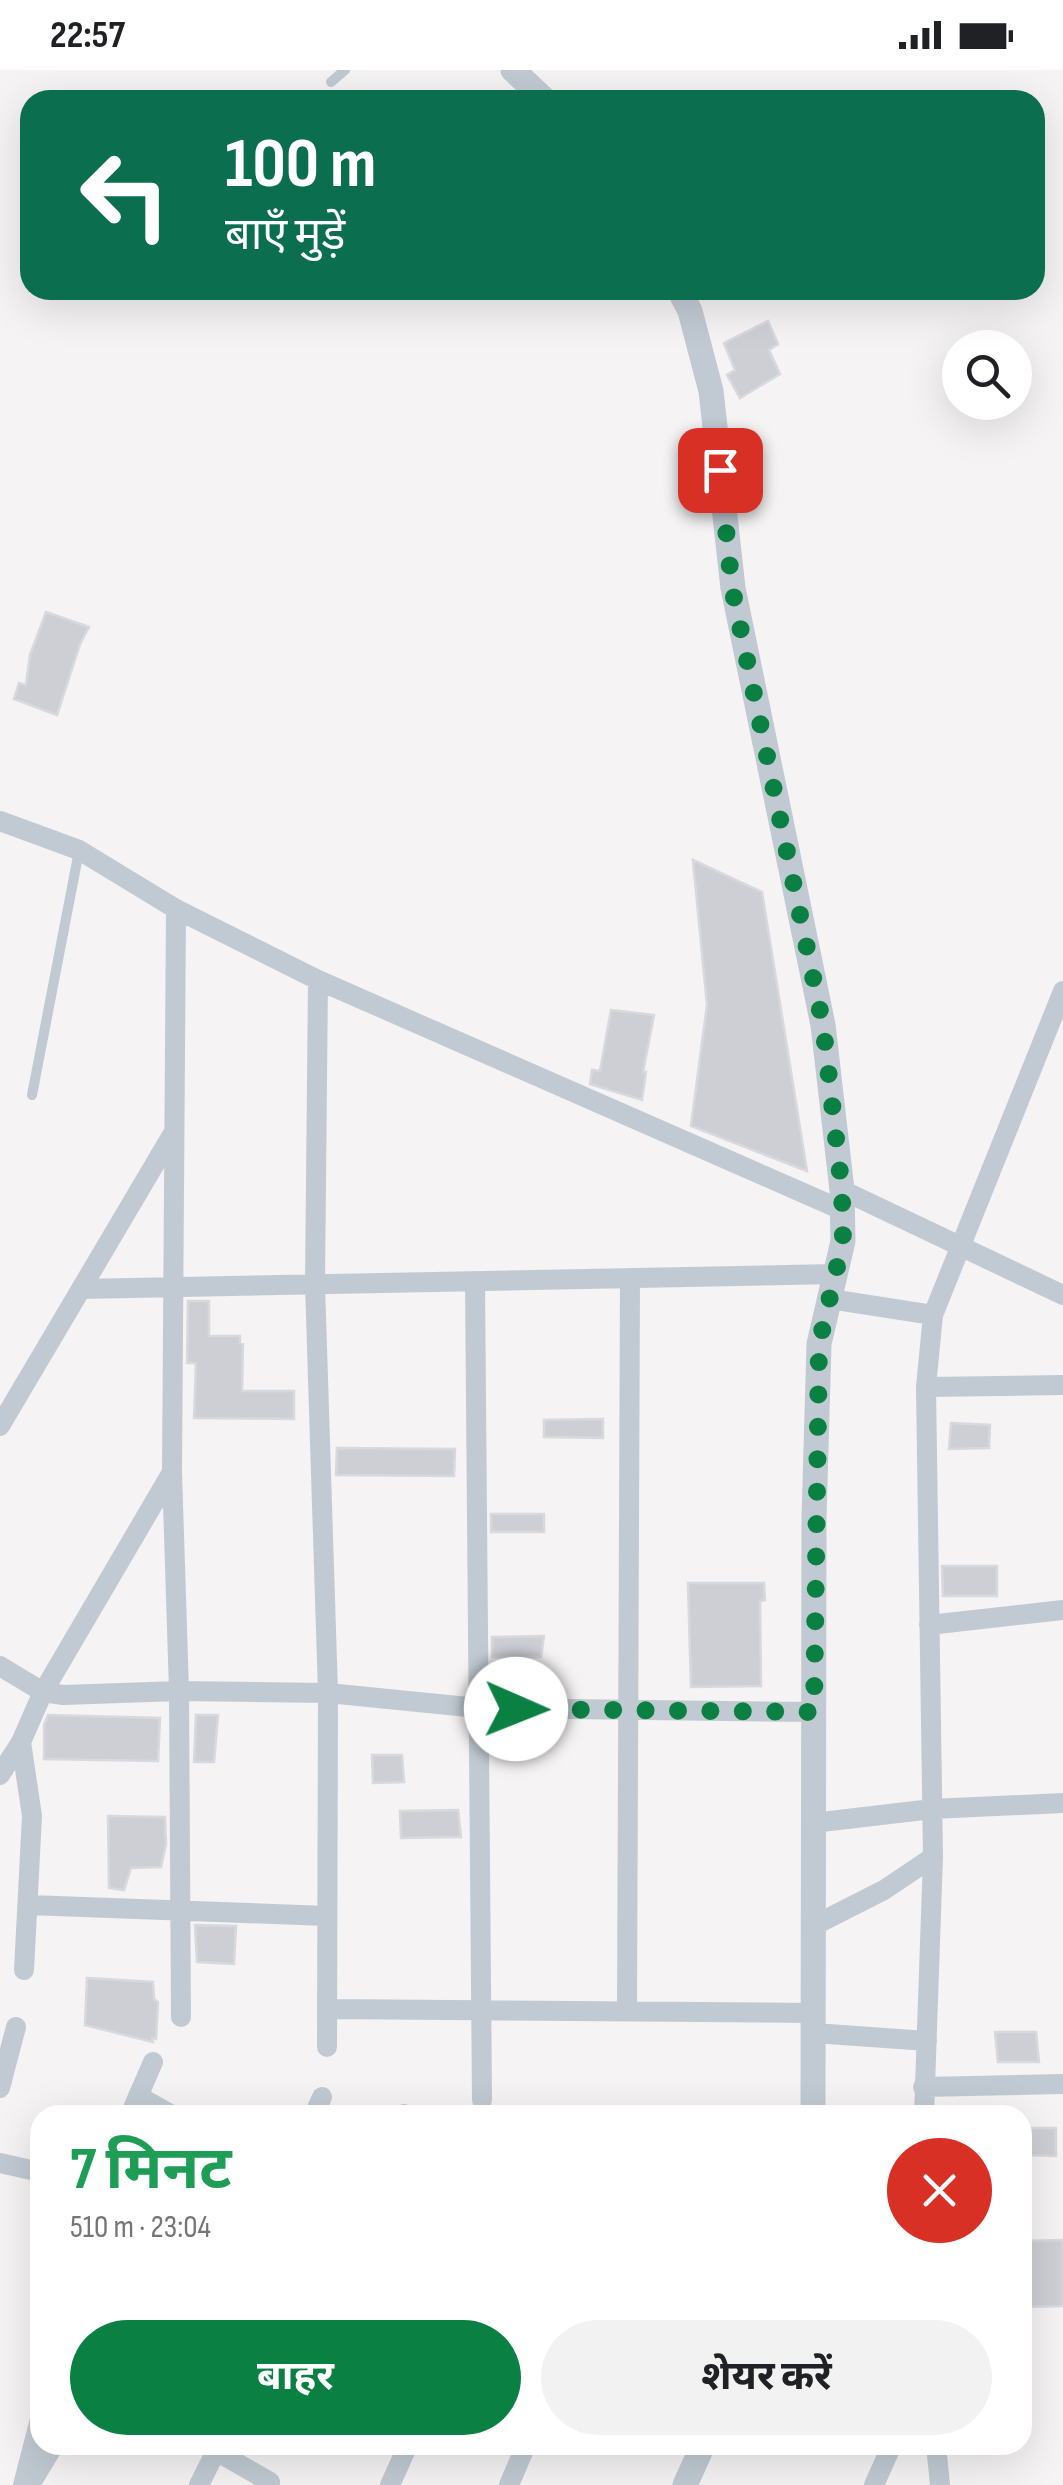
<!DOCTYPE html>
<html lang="hi">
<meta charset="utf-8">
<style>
:root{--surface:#fff;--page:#f2f2f2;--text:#202124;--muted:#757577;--accent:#0b8043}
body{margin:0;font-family:"Sofia Sans Condensed","Noto Sans Devanagari",sans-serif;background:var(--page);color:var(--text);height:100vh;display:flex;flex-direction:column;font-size:38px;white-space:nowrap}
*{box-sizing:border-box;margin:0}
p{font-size:32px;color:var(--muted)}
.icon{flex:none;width:55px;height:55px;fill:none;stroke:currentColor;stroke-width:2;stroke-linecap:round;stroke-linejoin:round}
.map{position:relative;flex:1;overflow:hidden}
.side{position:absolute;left:30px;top:2035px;width:1002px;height:350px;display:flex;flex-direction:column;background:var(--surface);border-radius:30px;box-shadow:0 10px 40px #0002}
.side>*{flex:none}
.banner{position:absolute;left:20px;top:20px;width:1025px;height:210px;border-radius:30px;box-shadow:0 10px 40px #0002;background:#0b6e4f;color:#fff;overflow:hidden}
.buttons{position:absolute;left:942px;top:260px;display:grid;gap:20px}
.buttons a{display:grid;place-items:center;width:90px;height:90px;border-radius:50%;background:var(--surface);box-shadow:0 10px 40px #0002;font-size:50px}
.pin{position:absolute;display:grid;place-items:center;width:85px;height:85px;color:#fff;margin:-42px;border-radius:20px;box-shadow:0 5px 15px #0006}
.me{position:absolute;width:110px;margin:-55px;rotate:91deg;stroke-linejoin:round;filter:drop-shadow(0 0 8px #0008)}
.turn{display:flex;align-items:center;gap:35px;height:210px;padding:0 40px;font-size:45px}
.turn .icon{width:130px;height:130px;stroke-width:2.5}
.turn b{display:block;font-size:70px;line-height:85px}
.round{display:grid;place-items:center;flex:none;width:105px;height:105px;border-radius:52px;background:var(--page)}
.summary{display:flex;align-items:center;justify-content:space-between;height:170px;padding:0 40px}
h1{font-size:60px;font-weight:700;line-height:75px;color:#1e9e55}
.button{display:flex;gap:20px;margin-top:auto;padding:20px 40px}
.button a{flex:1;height:115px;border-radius:60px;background:var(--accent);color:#fff;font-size:40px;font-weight:700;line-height:115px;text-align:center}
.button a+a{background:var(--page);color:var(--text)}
.status{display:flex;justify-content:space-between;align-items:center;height:70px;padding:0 50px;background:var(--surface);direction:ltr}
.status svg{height:28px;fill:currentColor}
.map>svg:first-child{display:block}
.building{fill:#cdcfd5;stroke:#d7d9de;stroke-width:2.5}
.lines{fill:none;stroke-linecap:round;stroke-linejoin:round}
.service{stroke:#c1cad2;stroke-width:10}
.minor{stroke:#c1cad2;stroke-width:20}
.tertiary{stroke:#c1cad2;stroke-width:25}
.route{stroke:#0b8043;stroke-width:18;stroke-dasharray:0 32.4}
</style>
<div class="status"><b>22:57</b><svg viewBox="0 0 49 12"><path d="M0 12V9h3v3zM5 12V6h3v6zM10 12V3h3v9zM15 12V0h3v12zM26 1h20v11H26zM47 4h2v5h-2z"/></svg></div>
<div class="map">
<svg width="1063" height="2415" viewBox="0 0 1063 2415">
<rect width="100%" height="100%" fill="#f5f3f3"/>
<path class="building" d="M768,251L778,274L769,280L780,304L740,328L727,305L735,300L724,273Z
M46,542L89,557L80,574L57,645L14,629L19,613L26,615L30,585Z
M693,790L762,822L807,1101L691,1056L707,935Z
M611,940L654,945L643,1002H646L642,1030L590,1014L592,1000L600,1001Z
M188,1231H209V1266H240V1273L243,1274L242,1321H294V1349L194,1348L196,1293H187Z
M603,1349V1368L544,1367V1350Z
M951,1353L990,1355L989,1378L949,1379Z
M337,1378L455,1379L454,1406L336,1405Z
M491,1444H544V1462H491Z
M942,1496H997V1526H943Z
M688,1513H764L765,1530L760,1531L761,1616L691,1617Z
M544,1566L541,1587H492V1567Z
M48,1645L160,1648L158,1691L44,1689V1655Z
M196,1645H218L214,1692H194Z
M372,1685H402L404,1712L373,1713Z
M458,1740L461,1767L401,1768L400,1741Z
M108,1746L165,1747L166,1774L161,1797L131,1798L124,1820L109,1818Z
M195,1855L236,1856L234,1894L197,1892Z
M87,1908L153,1912L154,1929L158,1932L156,1969L152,1968L153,1972L85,1955Z
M995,1962H1036L1039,1992H998Z
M1022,2058H1056V2086L1022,2085Z
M1063,2170V2236L1022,2237V2171Z"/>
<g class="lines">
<path class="service" d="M331,12L345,0
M32,1025L79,781"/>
<path class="minor" d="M0,751L79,780L176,839L318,910L842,1140
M176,839L172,1402L179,1621L181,1947
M318,910L315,1214L328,1623L327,1977
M842,1120L1063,1225
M475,1211L482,2030
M81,1219L835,1204
M830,1229L933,1245
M926,1317L1063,1315
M0,1356L172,1065
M929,1555L1063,1540
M0,1596L43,1622L63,1625L179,1621L328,1623L478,1638L814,1642
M0,1705L21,1672
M813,1753L932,1739L1063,1733
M29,1835L327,1846
M813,1856L884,1820L933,1787
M24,1900L32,1746L21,1672L43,1622L172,1402
M329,1939L813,1943
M627,1941L630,1208
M814,1963L927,1971
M923,2017L1063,2014
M0,2018L16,1957
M138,2026L172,2045
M130,2045L153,1992
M314,2045L322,2027
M403,2045L404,2044
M924,2045L933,1787L926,1317L933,1245L1063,921
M0,2093L40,2102
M936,2375L940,2415
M216,2381L270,2412
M31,2413L54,2375
M23,2415L40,2349
M199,2415L219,2375
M390,2415L408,2375
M509,2415L526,2375
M874,2415L892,2375"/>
<path class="tertiary" d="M513,0L545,30
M679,220L690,241L711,321L733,518L823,955L842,1120L843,1171L819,1274L814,1448L813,2045
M685,2415L703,2375"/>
</g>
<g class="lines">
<path class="route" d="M516,1639L814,1642L819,1274L843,1171L842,1120L823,955L732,518L720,400"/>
</g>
</svg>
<div class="buttons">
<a><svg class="icon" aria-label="search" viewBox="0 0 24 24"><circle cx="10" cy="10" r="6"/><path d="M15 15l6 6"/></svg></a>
</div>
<div class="pin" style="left:720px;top:400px;background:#d93025"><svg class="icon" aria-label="arrive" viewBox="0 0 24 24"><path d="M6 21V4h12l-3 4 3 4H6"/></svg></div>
<svg class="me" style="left:516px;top:1639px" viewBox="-20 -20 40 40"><circle r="19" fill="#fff"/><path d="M0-13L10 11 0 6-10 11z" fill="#0b8043"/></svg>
<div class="banner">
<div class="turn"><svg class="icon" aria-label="left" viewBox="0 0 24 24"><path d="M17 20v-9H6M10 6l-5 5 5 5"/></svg><div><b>100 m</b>बाएँ मुड़ें</div></div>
</div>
<section class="side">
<div class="summary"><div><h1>7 मिनट</h1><p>510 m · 23:04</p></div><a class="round" style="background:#d93025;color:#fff"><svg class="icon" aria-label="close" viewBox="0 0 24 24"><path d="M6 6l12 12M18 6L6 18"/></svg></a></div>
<div class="button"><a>बाहर</a><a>शेयर करें</a></div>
</section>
</div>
